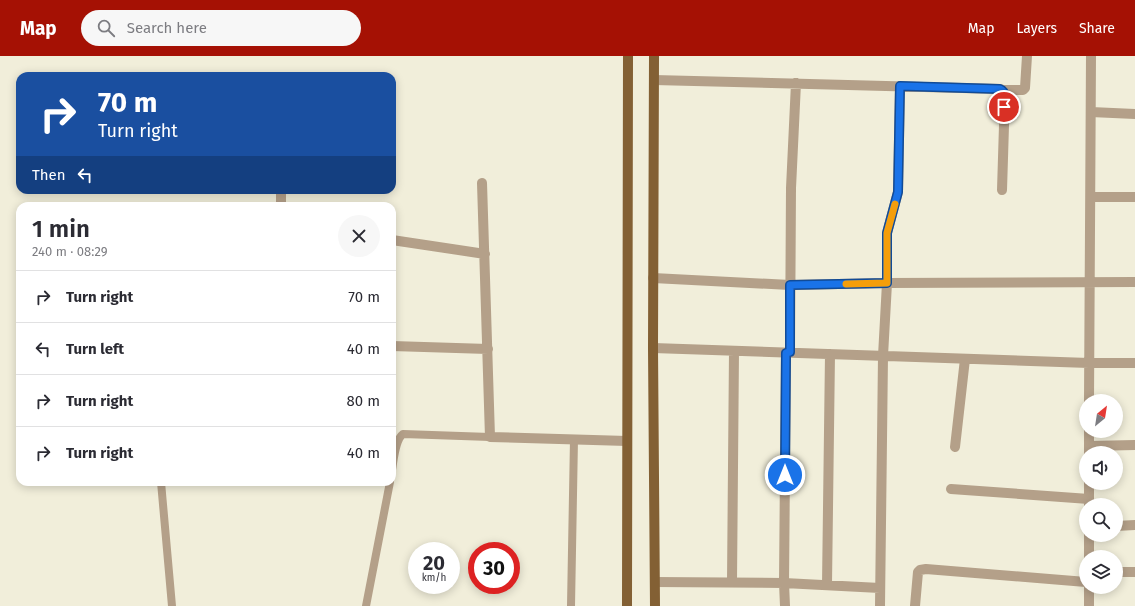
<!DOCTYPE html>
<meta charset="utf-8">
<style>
:root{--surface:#fff;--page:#f7f7f7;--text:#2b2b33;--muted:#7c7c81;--line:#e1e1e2;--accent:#a51104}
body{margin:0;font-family:"Fira Sans",sans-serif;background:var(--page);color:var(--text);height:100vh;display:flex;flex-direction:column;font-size:15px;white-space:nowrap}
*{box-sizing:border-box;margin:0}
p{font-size:13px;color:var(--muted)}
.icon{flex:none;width:22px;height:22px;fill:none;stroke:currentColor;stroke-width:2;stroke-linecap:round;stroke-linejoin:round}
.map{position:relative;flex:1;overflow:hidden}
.panel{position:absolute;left:16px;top:146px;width:380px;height:284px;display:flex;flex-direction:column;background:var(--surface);border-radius:12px;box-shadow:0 2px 10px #0003}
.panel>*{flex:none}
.hud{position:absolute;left:16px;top:16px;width:380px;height:122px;border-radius:12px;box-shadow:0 2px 10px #0003;background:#1a4fa0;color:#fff;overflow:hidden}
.needle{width:26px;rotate:30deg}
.fabs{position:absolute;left:1079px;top:338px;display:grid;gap:8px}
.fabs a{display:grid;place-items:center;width:44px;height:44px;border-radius:50%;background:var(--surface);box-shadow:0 2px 10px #0003;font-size:20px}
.speed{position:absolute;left:408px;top:486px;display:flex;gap:8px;font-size:20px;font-weight:700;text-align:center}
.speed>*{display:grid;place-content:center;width:52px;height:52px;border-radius:50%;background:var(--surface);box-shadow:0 2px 10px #0003;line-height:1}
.speed small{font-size:10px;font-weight:400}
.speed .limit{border:6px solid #d22;background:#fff;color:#111}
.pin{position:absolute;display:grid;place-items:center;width:34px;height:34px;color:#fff;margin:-17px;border:2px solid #fff;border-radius:50%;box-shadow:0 1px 4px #0007}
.me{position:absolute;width:44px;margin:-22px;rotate:0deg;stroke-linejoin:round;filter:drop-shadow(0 0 3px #0008)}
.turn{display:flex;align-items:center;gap:14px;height:84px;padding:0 16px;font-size:18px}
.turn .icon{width:52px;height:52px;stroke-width:2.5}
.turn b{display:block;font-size:28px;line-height:34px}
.then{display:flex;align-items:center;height:38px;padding:0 16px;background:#0003;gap:8px;font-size:15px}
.round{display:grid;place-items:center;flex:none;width:42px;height:42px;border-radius:21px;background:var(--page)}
.summary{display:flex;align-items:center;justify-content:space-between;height:68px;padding:0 16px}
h1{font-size:24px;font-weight:600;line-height:30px}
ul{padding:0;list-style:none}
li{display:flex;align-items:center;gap:12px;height:52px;padding:0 16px;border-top:1px solid var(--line)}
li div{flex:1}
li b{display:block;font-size:15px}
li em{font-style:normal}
header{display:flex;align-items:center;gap:24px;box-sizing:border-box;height:56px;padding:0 20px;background:var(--accent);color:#fff}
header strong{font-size:19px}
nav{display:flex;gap:22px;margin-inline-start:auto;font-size:14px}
.search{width:280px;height:36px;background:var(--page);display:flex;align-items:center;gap:10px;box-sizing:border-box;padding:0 14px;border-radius:22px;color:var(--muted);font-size:15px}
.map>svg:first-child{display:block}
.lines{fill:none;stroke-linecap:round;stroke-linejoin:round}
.lane{stroke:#b4a089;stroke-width:8}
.street{stroke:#b4a089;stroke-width:10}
.primary{stroke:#836034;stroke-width:10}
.route-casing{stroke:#114b97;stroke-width:10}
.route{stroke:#1a73e8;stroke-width:7}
.slow{stroke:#f59e0b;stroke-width:7}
</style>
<header>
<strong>Map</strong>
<div class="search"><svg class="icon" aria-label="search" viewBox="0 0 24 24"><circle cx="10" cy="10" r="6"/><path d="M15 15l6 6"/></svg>Search here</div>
<nav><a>Map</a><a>Layers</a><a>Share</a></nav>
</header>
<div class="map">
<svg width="1135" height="550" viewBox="0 0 1135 550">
<rect width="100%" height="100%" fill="#f1eeda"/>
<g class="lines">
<path class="lane" d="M392,414C394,403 395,384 403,378L490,381
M161,426L172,550
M366,550L390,426
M571,550L574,383"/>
<path class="street" d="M654,24L1000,33L1003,34L1005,37L1002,134
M1003,34H1023L1025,32L1027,0
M1091,56L1135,58
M482,127L490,381L627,385
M1091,141H1135
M281,150V134
M392,184L485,198
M653,222L790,229L887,227L1135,226
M392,290L488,293
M653,292L1089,307H1135
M1089,345L1091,0
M1089,390L1135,389
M955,391L965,303
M1089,397V375
M951,433L1089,443
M1089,449V427
M1116,470L1135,469
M1089,501V479
M1116,516H1135
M655,526L784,527L880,532
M732,526L734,295
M827,529L830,298
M1089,531V550
M785,550L784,527L786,297L790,296L791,132L796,27
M880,550L883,300L887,227V177L898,136L900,30
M915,550L918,516L920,514L926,513L1086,526"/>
<path class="primary" d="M654,0L653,292L655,550
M627,550L628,0"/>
</g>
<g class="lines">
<g class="route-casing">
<path id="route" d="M785,419L786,297L790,296V229L887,227V177L898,136L900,30L1000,33C1007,36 1005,45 1004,51"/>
</g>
<use href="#route" class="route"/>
<path class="slow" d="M846,228L887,227V177L895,148"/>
</g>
</svg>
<div class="fabs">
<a><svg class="needle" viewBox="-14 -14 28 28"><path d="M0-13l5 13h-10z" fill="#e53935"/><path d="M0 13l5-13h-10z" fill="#7c7c81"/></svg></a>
<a><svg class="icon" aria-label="sound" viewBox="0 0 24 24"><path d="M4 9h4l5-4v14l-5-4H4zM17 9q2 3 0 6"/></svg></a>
<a><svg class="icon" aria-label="search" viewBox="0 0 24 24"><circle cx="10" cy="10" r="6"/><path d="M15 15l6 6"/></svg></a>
<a><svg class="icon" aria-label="layers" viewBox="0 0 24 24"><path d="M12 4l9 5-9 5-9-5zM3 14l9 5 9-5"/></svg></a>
</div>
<div class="speed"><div>20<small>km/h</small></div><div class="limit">30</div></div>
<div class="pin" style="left:1004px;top:51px;background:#d93025"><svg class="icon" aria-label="arrive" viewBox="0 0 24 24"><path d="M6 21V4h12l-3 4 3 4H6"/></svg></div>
<svg class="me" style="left:785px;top:419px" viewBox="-20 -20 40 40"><circle r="17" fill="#1a73e8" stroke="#fff" stroke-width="3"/><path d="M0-11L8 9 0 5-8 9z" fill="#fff"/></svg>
<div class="hud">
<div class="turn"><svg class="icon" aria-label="right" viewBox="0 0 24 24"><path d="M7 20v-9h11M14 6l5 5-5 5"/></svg><div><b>70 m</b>Turn right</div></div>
<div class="then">Then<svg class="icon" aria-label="left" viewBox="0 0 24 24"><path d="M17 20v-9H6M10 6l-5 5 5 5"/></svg></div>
</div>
<section class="panel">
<div class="summary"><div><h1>1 min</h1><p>240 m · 08:29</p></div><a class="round"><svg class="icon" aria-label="close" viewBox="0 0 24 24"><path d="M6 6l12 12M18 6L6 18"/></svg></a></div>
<ul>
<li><svg class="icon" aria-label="right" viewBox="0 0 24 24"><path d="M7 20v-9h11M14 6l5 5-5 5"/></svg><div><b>Turn right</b></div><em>70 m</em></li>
<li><svg class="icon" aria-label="left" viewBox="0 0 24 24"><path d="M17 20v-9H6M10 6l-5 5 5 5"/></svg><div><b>Turn left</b></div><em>40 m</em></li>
<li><svg class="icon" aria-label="right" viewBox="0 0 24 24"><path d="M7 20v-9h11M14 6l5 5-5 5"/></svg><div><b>Turn right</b></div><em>80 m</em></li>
<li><svg class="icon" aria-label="right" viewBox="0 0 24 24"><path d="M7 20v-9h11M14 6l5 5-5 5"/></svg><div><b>Turn right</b></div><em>40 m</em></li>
</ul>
</section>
</div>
